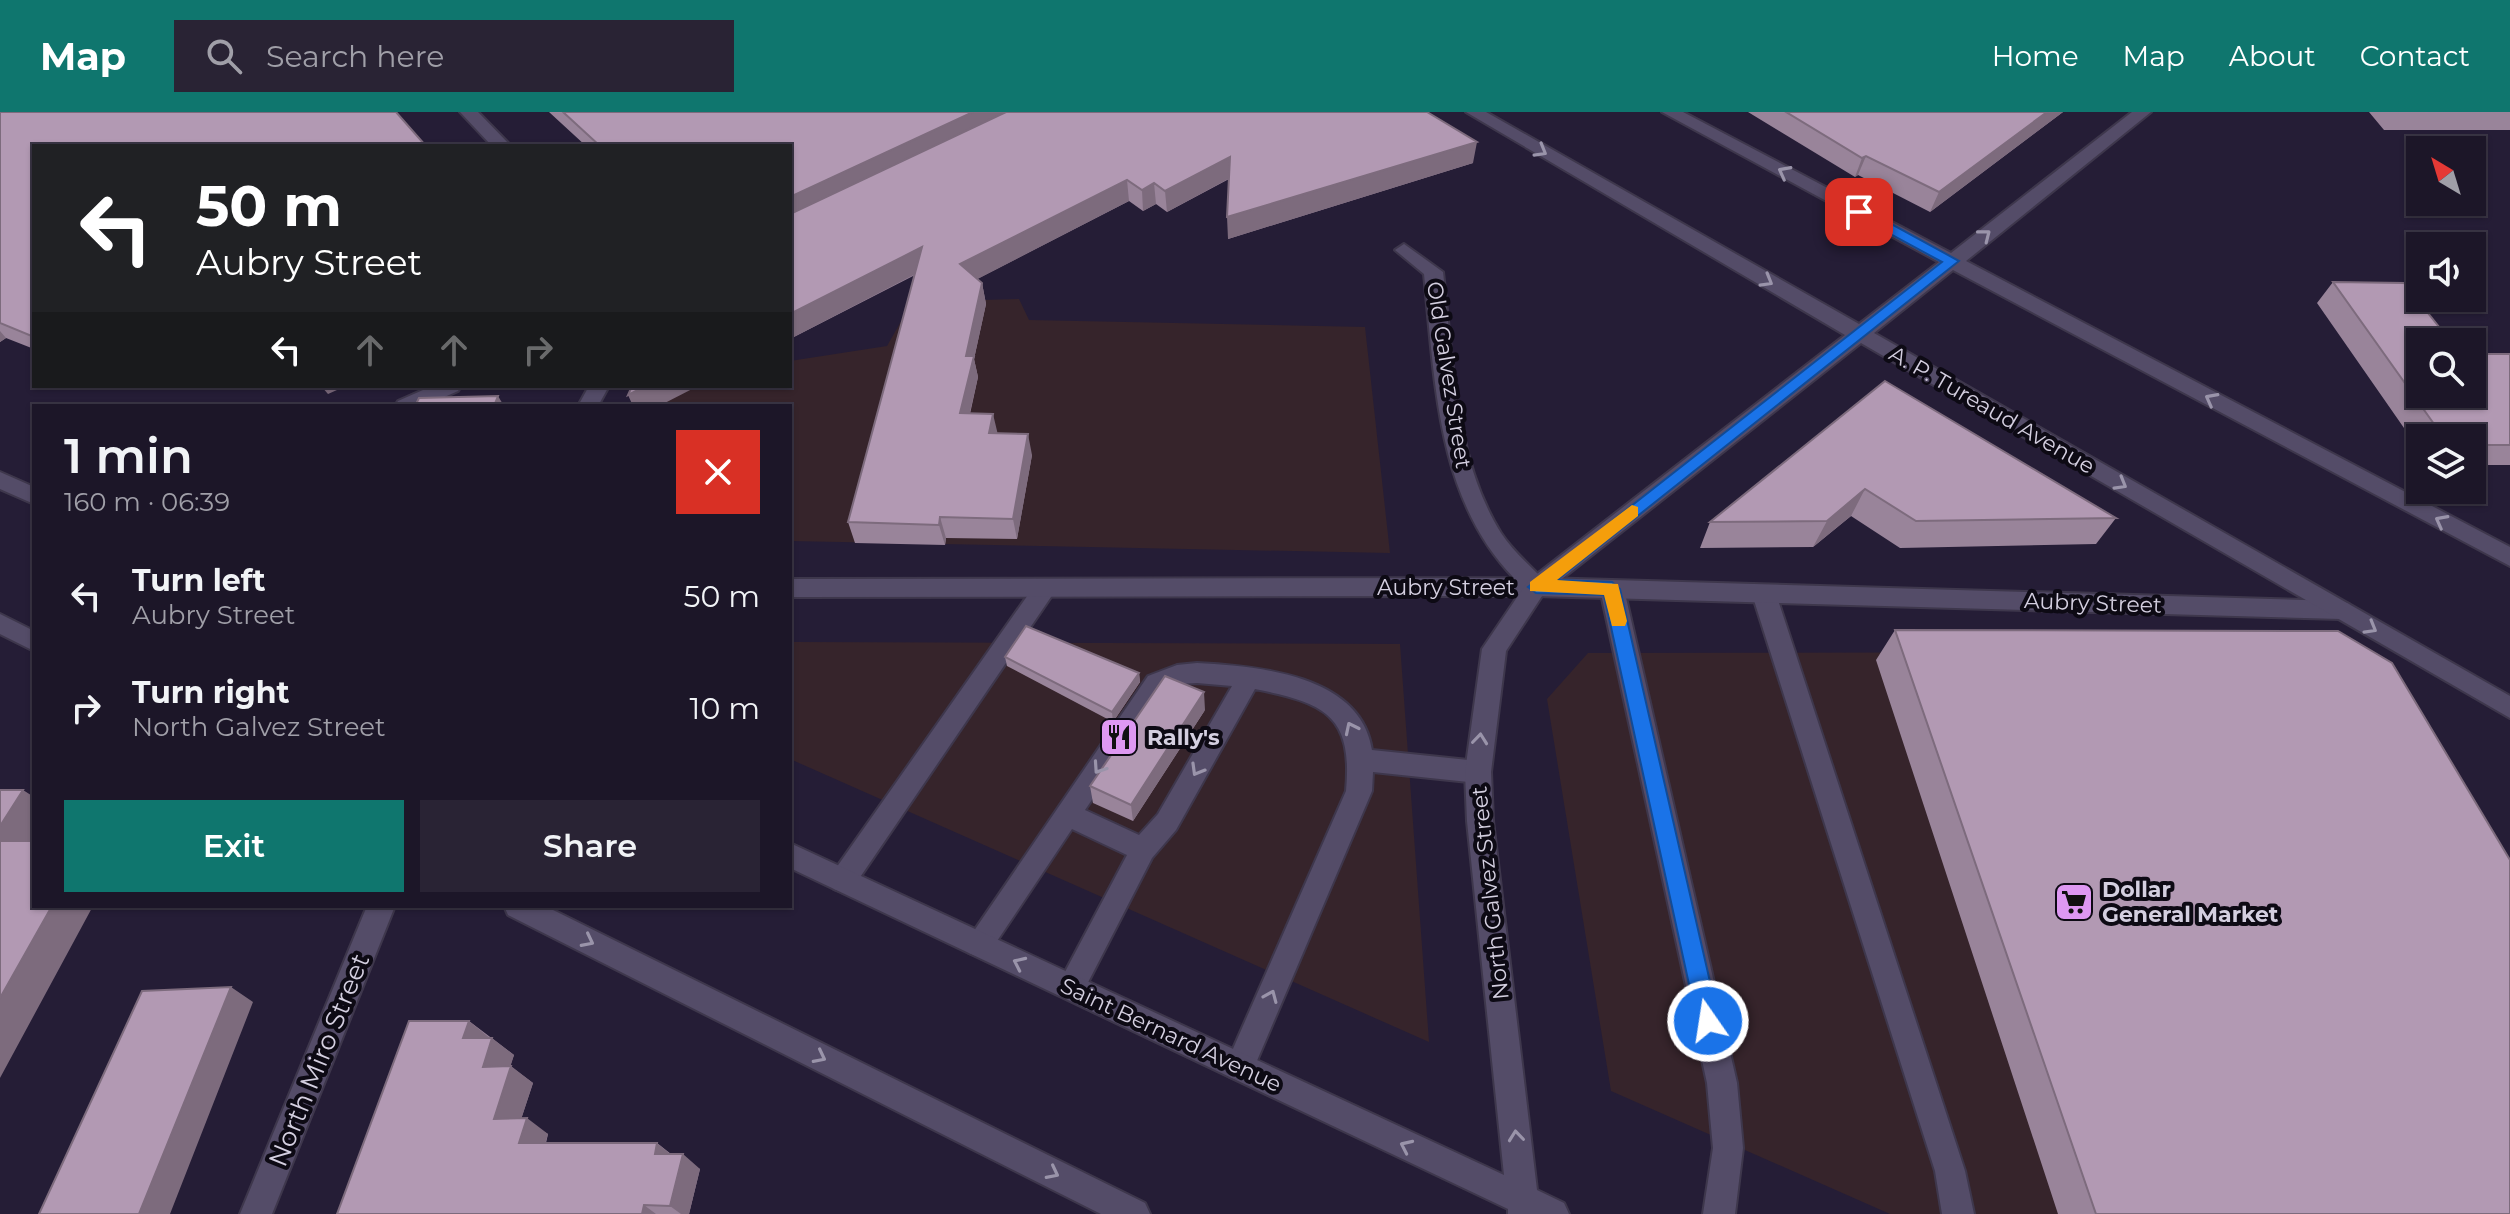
<!DOCTYPE html>
<meta charset="utf-8">
<style>
:root{--surface:#1c1628;--page:#292334;--text:#f1f3f6;--muted:#a09fa8;--line:#3a3545;--accent:#0f766e}
body{margin:0;font-family:Montserrat,sans-serif;background:var(--page);color:var(--text);height:100vh;display:flex;flex-direction:column;font-size:30px;white-space:nowrap}
*{box-sizing:border-box;margin:0}
p{font-size:26px;color:var(--muted)}
.icon{flex:none;width:44px;height:44px;fill:none;stroke:currentColor;stroke-width:2;stroke-linecap:round;stroke-linejoin:round}
.map{position:relative;flex:1;overflow:hidden}
.sheet{position:absolute;left:32px;top:292px;width:760px;height:504px;display:flex;flex-direction:column;background:var(--surface);border-radius:0px;box-shadow:0 2px 6px #0004,0 0 0 2px var(--line)}
.sheet>*{flex:none}
.guide{position:absolute;left:32px;top:32px;width:760px;height:244px;border-radius:0px;box-shadow:0 2px 6px #0004,0 0 0 2px var(--line);background:#202124;color:#fff;overflow:hidden}
.needle{width:52px;rotate:322deg}
.buttons{position:absolute;left:2406px;top:24px;display:grid;gap:16px}
.buttons a{display:grid;place-items:center;width:80px;height:80px;border-radius:0px;background:var(--surface);box-shadow:0 2px 6px #0004,0 0 0 2px var(--line);font-size:40px}
.pin{position:absolute;display:grid;place-items:center;width:68px;height:68px;color:#fff;margin:-34px;border-radius:16px;box-shadow:0 4px 12px #0006}
.me{position:absolute;width:88px;margin:-44px;rotate:347deg;stroke-linejoin:round;filter:drop-shadow(0 0 6px #0008)}
.turn{display:flex;align-items:center;gap:28px;height:168px;padding:0 32px;font-size:36px}
.turn .icon{width:104px;height:104px;stroke-width:2.5}
.turn b{display:block;font-size:56px;line-height:68px}
.lanes{display:flex;align-items:center;height:76px;padding:0 32px;background:#0003;justify-content:center;gap:40px;direction:ltr}
.lanes .off{opacity:.35}
.round{display:grid;place-items:center;flex:none;width:84px;height:84px;border-radius:0px;background:var(--page)}
.summary{display:flex;align-items:center;justify-content:space-between;height:136px;padding:0 32px}
h1{font-size:48px;font-weight:600;line-height:60px}
.button{display:flex;gap:16px;margin-top:auto;padding:16px 32px}
.button a{flex:1;height:92px;border-radius:0px;background:var(--accent);color:#fff;font-size:32px;font-weight:600;line-height:92px;text-align:center}
.button a+a{background:var(--page);color:var(--text)}
ul{padding:0;list-style:none}
li{display:flex;align-items:center;gap:24px;height:112px;padding:0 32px}
li div{flex:1}
li b{display:block;font-size:30px}
li em{font-style:normal}
header{display:flex;align-items:center;gap:48px;box-sizing:border-box;height:112px;padding:0 40px;background:var(--accent);color:#fff}
header strong{font-size:38px}
nav{display:flex;gap:44px;margin-inline-start:auto;font-size:28px}
.search{width:560px;height:72px;background:var(--page);display:flex;align-items:center;gap:20px;box-sizing:border-box;padding:0 28px;border-radius:0px;color:var(--muted);font-size:30px}
.map>svg:first-child{display:block}
.commercial{fill:#36242b}
.lines{fill:none;stroke-linecap:round;stroke-linejoin:round}
.service-casing{stroke:#3e374c;stroke-width:4}
.minor-casing{stroke:#3e374c;stroke-width:4}
.tertiary-casing{stroke:#3e374c;stroke-width:4}
.service{fill:#544c68;fill-rule:evenodd}
.minor{fill:#544c68;fill-rule:evenodd}
.tertiary{fill:#544c68;fill-rule:evenodd}
.wall{fill:#99849a}
.shaded-wall{fill:#7d6b7d}
.building{fill:#b299b3;stroke:#7d6b7d;stroke-width:2}
.oneway{stroke:#9a94aa}
.route{fill:#1a73e8;stroke:#114b97;stroke-width:2}
.slow{fill:#f59e0b}
.labels{text-anchor:middle;dominant-baseline:central;stroke-width:8;stroke-linejoin:round;paint-order:stroke}
.street-label{font-size:22px;fill:#d4cfe0;stroke:#0d0a14}
.poi-label{font-size:22px;font-weight:bold;fill:#d4cfe0;stroke:#0d0a14;text-anchor:start}
.near-street-label{font-size:26px;fill:#d4cfe0;stroke:#0d0a14}
</style>
<header>
<strong>Map</strong>
<div class="search"><svg class="icon" aria-label="search" viewBox="0 0 24 24"><circle cx="10" cy="10" r="6"/><path d="M15 15l6 6"/></svg>Search here</div>
<nav><a>Home</a><a>Map</a><a>About</a><a>Contact</a></nav>
</header>
<div class="map">
<svg width="2510" height="1102" viewBox="0 0 2510 1102">
<rect width="100%" height="100%" fill="#251d36"/>
<path class="commercial" d="M1019,187L1029,208L1365,215L1390,441L790,429V294H632L638,274H790V249L887,234L912,190Z
M790,530L1400,532L1429,930L790,647Z
M2296,540L2510,1102H1890L1611,979L1547,587L1588,541Z"/>
<g class="lines">
<g class="service-casing">
<path id="service" d="M1045,467L1053,470L1057,476L1053,482L852,777L843,780L834,777L830,768L834,759L1037,470Z
M1612,468L1620,471L1624,477L1737,971L1743,1036L1735,1102H1703L1713,1036L1707,971L1600,477L1604,471Z
M1764,473L1772,476L1776,482L1965,1059L1974,1102H1942L1935,1059L1752,482L1756,476Z
M1197,551C1258,554 1361,563 1372,638L1478,649L1487,652L1491,660L1487,668L1478,671L1373,660L1372,679L1250,965L1240,969L1230,965L1225,955L1346,679C1353,603 1325,591 1255,577L1176,718L1152,746L1081,884L1071,888L1061,884L1057,875L1127,743L1072,717L989,841L979,845L969,841L965,832L1148,564L1177,553ZM1197,571L1232,574L1158,702L1139,723L1085,698L1166,578L1178,572Z"/>
</g>
<g class="minor-casing">
<path id="minor" d="M460,0H478L511,34H492Z
M1404,132L1443,160C1453,245 1454,346 1501,421C1512,438 1528,452 1542,466L2341,489L2349,492L2353,498L2349,504L2341,507L1536,484L790,485V467L1514,466C1436,386 1435,267 1424,162L1395,138Z"/>
</g>
<g class="tertiary-casing">
<path id="tertiary" d="M1466,0H1486L1859,212L1939,150L1662,0H1683L1951,141L2132,0H2151L1966,149L2510,435V454L1953,158L1874,221L2510,584V606L1861,231L1544,481L1506,539L1491,660L1493,709L1537,1078L1564,1091L1569,1102H1508V1097L790,756V731L1504,1063L1467,709L1465,660L1482,537L1528,469L1845,223Z
M432,274H461L458,279L424,294H395L398,289Z
M589,274H609L598,294H578Z
M0,360L34,375V392L0,377Z
M0,502L34,519V539L0,522Z
M367,794H395L272,1102H240Z
M504,794H545L1145,1091L1150,1102H1101L508,803Z"/>
</g>
<use href="#service" class="service"/>
<use href="#minor" class="minor"/>
<use href="#tertiary" class="tertiary"/>
</g>
<path class="wall" d="M0,0L34,34V237L6,226L0,230Z
M549,0H1427L1473,51L1228,127L1229,67L1167,100L1156,92L1143,99L1129,89L977,167L982,171L986,192L974,247L978,265L970,302L997,322L1032,343L1017,427L946,426L945,433L855,431L848,410L915,163L790,227V34H586Z
M1748,0H2063L1930,100L1858,63L1855,65Z
M2369,0H2510V18H2384Z
M2333,170L2420,282L2510,242V353H2472V326H2420V339L2317,191Z
M1885,269L2116,406L2096,432L1900,436L1851,404L1813,435L1700,436L1710,410Z
M1895,518L2510,1102H2058L1876,548Z
M1005,545L1139,561L1140,570L1113,610L1007,554Z
M1205,598L1133,709L1093,691L1090,674Z
M469,909L514,943L510,954L533,971L521,1007L548,1022L546,1031H657L671,1042L700,1057L689,1102H337Z"/>
<path class="shaded-wall" d="M973,0H1022L790,110V85Z
M2047,0H2063L1930,100L1939,80Z
M1477,30L1473,51L1228,127L1227,105Z
M1866,44L1858,63L1855,65L1862,46Z
M1230,45V66L1167,100L1165,79Z
M1127,68L1129,89L964,174L960,152Z
M1154,71L1156,92L1143,99L1142,78Z
M922,135L927,156L790,227V202Z
M982,171L986,192L974,247L978,265L965,322L960,301L966,244Z
M0,219L6,226L0,230Z
M321,274H346L328,282Z
M358,274H371L361,278Z
M646,274H698L659,294H633L628,283Z
M498,284L504,294H494Z
M993,302L998,323L989,321Z
M1028,322L1032,343L1017,427L1013,407Z
M1865,377L1851,404L1813,435L1827,409Z
M940,405L946,426L945,433L939,413Z
M1139,561L1140,570L1113,610L1112,600Z
M1204,580L1205,598L1133,709L1131,693Z
M23,678L34,685V730L0,735V714Z
M52,794H93L0,966V886Z
M231,875L253,890L170,1102H139Z
M469,909L491,927L463,926Z
M492,926L514,943L505,972L483,955Z
M511,954L533,971L516,1023L494,1007Z
M527,1006L548,1022L541,1046L519,1031Z
M657,1031L675,1046L655,1042Z
M683,1042L700,1057L689,1102H681L670,1094Z
M644,1093L656,1102H642Z"/>
<path class="building" d="M0,0H396L426,34H34V225L0,211Z
M563,0H973L790,85V34H600Z
M1006,0H1427L1477,30L1227,105L1230,45L1165,79L1154,71L1142,78L1127,68L960,152L982,171L966,244H974L960,301L993,302L989,321L1028,322L1013,407L940,405L939,413L848,410L922,135L790,202V102Z
M1786,0H2047L1939,80L1866,44L1862,46Z
M2333,170L2404,171L2451,230H2420V282H2472V242H2510V333H2472V326H2444Z
M1885,269L2116,406L1916,409L1865,377L1827,409L1710,410Z
M632,274H646L628,283Z
M498,284L494,294H415L419,286Z
M1026,514L1139,561L1112,600L1005,545Z
M1895,518L2338,519L2392,551L2510,748V1102H2096Z
M1165,564L1204,580L1131,693L1090,674Z
M0,678H23L0,714Z
M0,729H34V794H52L0,886Z
M231,875L139,1102H39L142,879Z
M409,909H469L463,926H492L483,955L511,954L494,1007L527,1006L519,1031H657L655,1042H683L670,1094L644,1093L642,1102H337Z"/>
<defs><path id="oneway-chevron" d="M-2-3.5L2.5 0L-2 3.5" fill="none" stroke-width="1.6" stroke-linecap="round" stroke-linejoin="round" transform="scale(2)"/></defs>
<g class="oneway">
<use href="#oneway-chevron" transform="translate(1541 39) rotate(30)"/>
<use href="#oneway-chevron" transform="translate(1784 60) rotate(-152)"/>
<use href="#oneway-chevron" transform="translate(1985 123) rotate(-38)"/>
<use href="#oneway-chevron" transform="translate(1767 169) rotate(30)"/>
<use href="#oneway-chevron" transform="translate(2211 287) rotate(-152)"/>
<use href="#oneway-chevron" transform="translate(2121 372) rotate(30)"/>
<use href="#oneway-chevron" transform="translate(2441 409) rotate(-152)"/>
<use href="#oneway-chevron" transform="translate(2371 516) rotate(30)"/>
<use href="#oneway-chevron" transform="translate(1351 616) rotate(-116)"/>
<use href="#oneway-chevron" transform="translate(1480 627) rotate(-84)"/>
<use href="#oneway-chevron" transform="translate(1099 656) rotate(124)"/>
<use href="#oneway-chevron" transform="translate(1197 658) rotate(120)"/>
<use href="#oneway-chevron" transform="translate(588 829) rotate(27)"/>
<use href="#oneway-chevron" transform="translate(1019 851) rotate(-155)"/>
<use href="#oneway-chevron" transform="translate(1271 884) rotate(-67)"/>
<use href="#oneway-chevron" transform="translate(820 945) rotate(27)"/>
<use href="#oneway-chevron" transform="translate(1516 1024) rotate(-96)"/>
<use href="#oneway-chevron" transform="translate(1406 1034) rotate(-155)"/>
<use href="#oneway-chevron" transform="translate(1053 1061) rotate(27)"/>
</g>
<path class="route" d="M1855,97H1864L1959,149L1557,468L1612,470L1620,477L1719,909L1716,916L1708,919L1700,916L1697,909L1604,483L1536,481L1528,475L1942,150L1855,103Z"/>
<path class="slow" d="M1632,393L1638,395V404L1557,468L1618,472L1627,509L1625,514H1612L1604,483L1530,479V470Z"/>
<defs>
<g id="restaurant-square" transform="scale(2)"><rect x="-9" y="-9" width="18" height="18" rx="4" fill="#de98f2" stroke="#0d0a14"/><path d="M-5-6h1v4h1v-4h1v4h1v-4h1v5L-1.5 .5V6h-2V.5L-5-1ZM5-6V6H3V1.5H1.5Q1.5-4 5-6Z" fill="#111"/></g>
<g id="supermarket-square" transform="scale(2)"><rect x="-9" y="-9" width="18" height="18" rx="4" fill="#de98f2" stroke="#0d0a14"/><path d="M-6-5.5h2.5l.6 2H6L4.5 2H-2.5L-4.4-4H-6ZM-1.5 3.2a1.3 1.3 0 1 0 .1 0ZM3 3.2a1.3 1.3 0 1 0 .1 0Z" fill="#111"/></g>
</defs>
<g fill-rule="evenodd">
<use href="#restaurant-square" x="1119" y="625"/>
<use href="#supermarket-square" x="2074" y="790"/>
</g>
<g class="labels">
<g class="street-label">
<text transform="translate(1449 263) rotate(81)">Old Galvez Street</text>
<text transform="translate(1992 298) rotate(30)">A. P. Tureaud Avenue</text>
<text x="1446" y="475">Aubry Street</text>
<text transform="translate(2093 491) rotate(2)">Aubry Street</text>
<text transform="translate(1490 781) rotate(-96)">North Galvez Street</text>
<text transform="translate(1171 923) rotate(25)">Saint Bernard Avenue</text>
</g>
<g class="poi-label">
<text x="1147" y="625">Rally's</text>
<text x="2102" y="777">Dollar<tspan x="2102" dy="25">General Market</tspan></text>
</g>
<g class="near-street-label">
<text transform="translate(319 948) rotate(-68)">North Miro Street</text>
</g>
</g>
</svg>
<div class="buttons">
<a><svg class="needle" viewBox="-14 -14 28 28"><path d="M0-13l5 13h-10z" fill="#e53935"/><path d="M0 13l5-13h-10z" fill="#a09fa8"/></svg></a>
<a><svg class="icon" aria-label="sound" viewBox="0 0 24 24"><path d="M4 9h4l5-4v14l-5-4H4zM17 9q2 3 0 6"/></svg></a>
<a><svg class="icon" aria-label="search" viewBox="0 0 24 24"><circle cx="10" cy="10" r="6"/><path d="M15 15l6 6"/></svg></a>
<a><svg class="icon" aria-label="layers" viewBox="0 0 24 24"><path d="M12 4l9 5-9 5-9-5zM3 14l9 5 9-5"/></svg></a>
</div>
<div class="pin" style="left:1859px;top:100px;background:#d93025"><svg class="icon" aria-label="arrive" viewBox="0 0 24 24"><path d="M6 21V4h12l-3 4 3 4H6"/></svg></div>
<svg class="me" style="left:1708px;top:909px" viewBox="-20 -20 40 40"><circle r="17" fill="#1a73e8" stroke="#fff" stroke-width="3"/><path d="M0-11L8 9 0 5-8 9z" fill="#fff"/></svg>
<div class="guide">
<div class="turn"><svg class="icon" aria-label="left" viewBox="0 0 24 24"><path d="M17 20v-9H6M10 6l-5 5 5 5"/></svg><div><b>50 m</b>Aubry Street</div></div>
<div class="lanes"><svg class="icon" aria-label="left" viewBox="0 0 24 24"><path d="M17 20v-9H6M10 6l-5 5 5 5"/></svg><svg class="icon off" aria-label="ahead" viewBox="0 0 24 24"><path d="M12 20V5M6 11l6-6 6 6"/></svg><svg class="icon off" aria-label="ahead" viewBox="0 0 24 24"><path d="M12 20V5M6 11l6-6 6 6"/></svg><svg class="icon off" aria-label="right" viewBox="0 0 24 24"><path d="M7 20v-9h11M14 6l5 5-5 5"/></svg></div>
</div>
<section class="sheet">
<div class="summary"><div><h1>1 min</h1><p>160 m · 06:39</p></div><a class="round" style="background:#d93025;color:#fff"><svg class="icon" aria-label="close" viewBox="0 0 24 24"><path d="M6 6l12 12M18 6L6 18"/></svg></a></div>
<ul>
<li><svg class="icon" aria-label="left" viewBox="0 0 24 24"><path d="M17 20v-9H6M10 6l-5 5 5 5"/></svg><div><b>Turn left</b><p>Aubry Street</p></div><em>50 m</em></li>
<li><svg class="icon" aria-label="right" viewBox="0 0 24 24"><path d="M7 20v-9h11M14 6l5 5-5 5"/></svg><div><b>Turn right</b><p>North Galvez Street</p></div><em>10 m</em></li>
</ul>
<div class="button"><a>Exit</a><a>Share</a></div>
</section>
</div>
